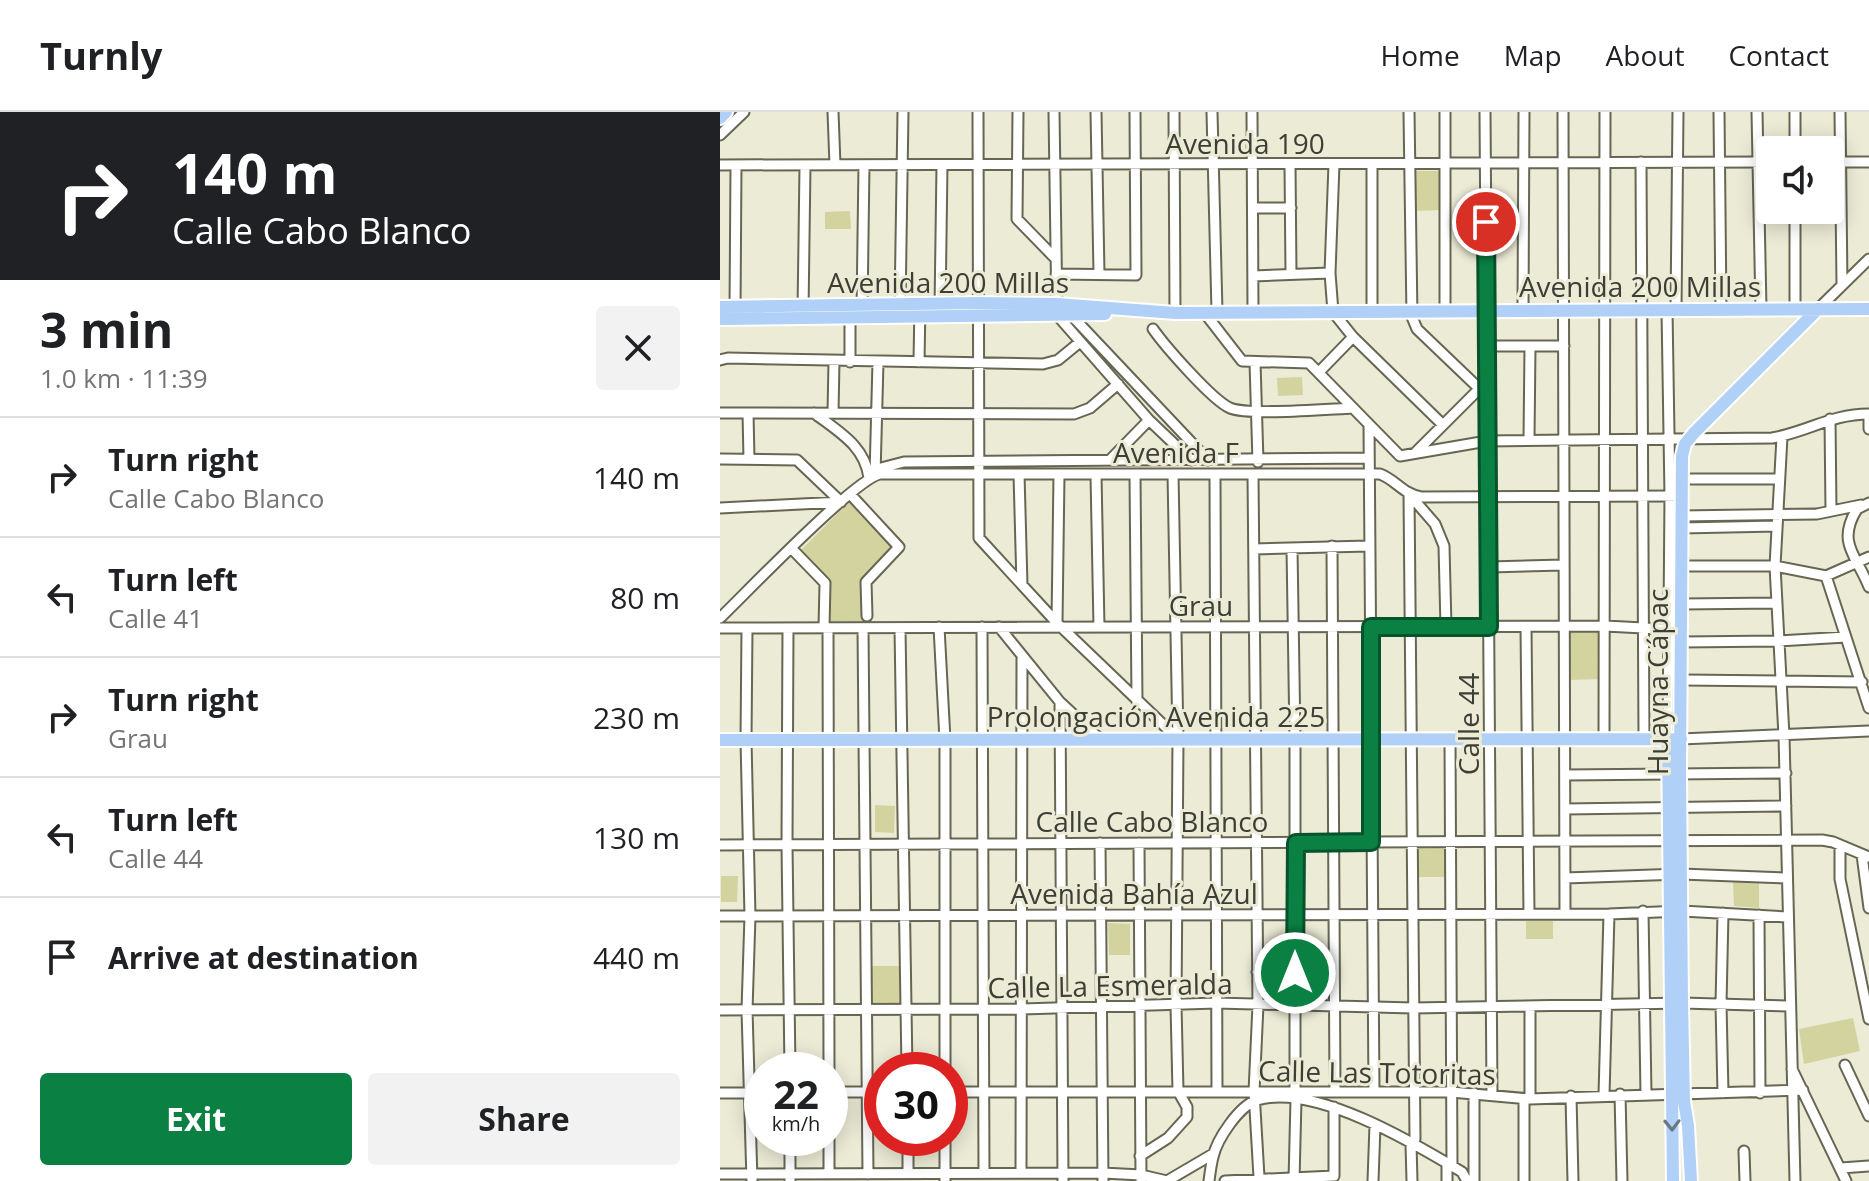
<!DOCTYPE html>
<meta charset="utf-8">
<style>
:root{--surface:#fff;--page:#f2f2f2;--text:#202124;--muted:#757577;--line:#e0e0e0;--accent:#0b8043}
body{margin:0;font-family:"Open Sans",sans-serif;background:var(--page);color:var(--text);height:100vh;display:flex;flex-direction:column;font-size:30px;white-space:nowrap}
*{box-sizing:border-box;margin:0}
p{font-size:26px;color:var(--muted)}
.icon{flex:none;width:44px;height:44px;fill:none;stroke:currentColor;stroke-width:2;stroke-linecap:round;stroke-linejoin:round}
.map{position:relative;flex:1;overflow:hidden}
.panel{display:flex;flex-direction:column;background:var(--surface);width:720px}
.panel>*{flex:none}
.top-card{background:#202124;color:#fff;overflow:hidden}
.buttons{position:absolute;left:1036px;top:24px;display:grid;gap:16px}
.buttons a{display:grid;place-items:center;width:88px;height:88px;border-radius:8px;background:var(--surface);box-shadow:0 4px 20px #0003;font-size:40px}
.speed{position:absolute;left:24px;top:940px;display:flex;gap:16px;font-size:40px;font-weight:700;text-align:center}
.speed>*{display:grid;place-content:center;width:104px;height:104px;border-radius:50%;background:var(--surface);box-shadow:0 4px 20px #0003;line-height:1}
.speed small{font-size:20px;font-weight:400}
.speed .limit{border:12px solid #d22;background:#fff;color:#111}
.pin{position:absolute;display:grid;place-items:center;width:68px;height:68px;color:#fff;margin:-34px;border:4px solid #fff;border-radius:50%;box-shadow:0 2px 8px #0007}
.me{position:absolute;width:88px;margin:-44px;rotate:0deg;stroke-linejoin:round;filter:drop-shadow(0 0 6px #0008)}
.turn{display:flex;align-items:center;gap:28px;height:168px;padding:0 40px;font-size:36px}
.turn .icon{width:104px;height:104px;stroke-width:2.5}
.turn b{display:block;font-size:56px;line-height:68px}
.round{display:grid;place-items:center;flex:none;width:84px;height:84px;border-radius:8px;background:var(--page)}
.head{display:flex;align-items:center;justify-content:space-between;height:136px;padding:0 40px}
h1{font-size:48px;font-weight:700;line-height:60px}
.button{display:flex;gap:16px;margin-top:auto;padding:16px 40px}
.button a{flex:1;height:92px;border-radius:8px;background:var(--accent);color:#fff;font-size:32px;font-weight:700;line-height:92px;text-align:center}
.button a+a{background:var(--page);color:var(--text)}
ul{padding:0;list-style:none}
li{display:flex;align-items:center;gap:24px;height:120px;padding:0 40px;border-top:2px solid var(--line)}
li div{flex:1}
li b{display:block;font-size:30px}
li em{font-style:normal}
header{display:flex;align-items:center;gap:48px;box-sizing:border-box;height:112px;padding:0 40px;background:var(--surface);border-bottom:2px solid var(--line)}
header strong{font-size:38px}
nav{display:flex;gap:44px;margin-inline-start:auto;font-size:28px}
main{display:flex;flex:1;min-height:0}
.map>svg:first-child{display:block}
.green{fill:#d3d3a0}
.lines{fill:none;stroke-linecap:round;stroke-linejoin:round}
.minor-casing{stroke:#666653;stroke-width:13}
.major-casing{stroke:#fff;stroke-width:16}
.minor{stroke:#fff;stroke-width:9}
.major{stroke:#b0d0f8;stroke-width:12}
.oneway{stroke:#6b7883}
.route-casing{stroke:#07532c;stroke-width:20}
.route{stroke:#0b8043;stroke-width:14}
.labels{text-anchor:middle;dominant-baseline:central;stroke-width:6;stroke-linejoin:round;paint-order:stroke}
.street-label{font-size:28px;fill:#3d3e35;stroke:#ebebd6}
</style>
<header>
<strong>Turnly</strong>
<nav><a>Home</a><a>Map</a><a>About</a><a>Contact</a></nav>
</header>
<main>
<section class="panel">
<div class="top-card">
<div class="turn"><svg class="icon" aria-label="right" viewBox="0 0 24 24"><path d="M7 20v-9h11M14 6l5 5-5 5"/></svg><div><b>140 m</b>Calle Cabo Blanco</div></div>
</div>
<div class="head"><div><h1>3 min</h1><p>1.0 km · 11:39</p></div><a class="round"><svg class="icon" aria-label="close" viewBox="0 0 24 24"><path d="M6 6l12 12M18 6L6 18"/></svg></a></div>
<ul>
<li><svg class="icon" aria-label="right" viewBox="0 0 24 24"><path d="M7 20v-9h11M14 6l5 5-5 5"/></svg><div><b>Turn right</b><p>Calle Cabo Blanco</p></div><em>140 m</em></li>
<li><svg class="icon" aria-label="left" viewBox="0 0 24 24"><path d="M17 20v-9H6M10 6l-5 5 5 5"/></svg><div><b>Turn left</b><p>Calle 41</p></div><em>80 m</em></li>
<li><svg class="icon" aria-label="right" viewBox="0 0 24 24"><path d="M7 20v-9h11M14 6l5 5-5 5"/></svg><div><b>Turn right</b><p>Grau</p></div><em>230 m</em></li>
<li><svg class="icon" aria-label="left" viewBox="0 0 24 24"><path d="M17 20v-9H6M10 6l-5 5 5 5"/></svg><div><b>Turn left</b><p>Calle 44</p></div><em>130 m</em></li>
<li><svg class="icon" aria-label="arrive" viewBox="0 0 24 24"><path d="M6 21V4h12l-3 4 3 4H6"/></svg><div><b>Arrive at destination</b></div><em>440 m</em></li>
</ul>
<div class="button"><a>Exit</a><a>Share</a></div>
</section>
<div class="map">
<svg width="1149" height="1069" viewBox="0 0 1149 1069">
<rect width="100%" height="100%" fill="#ebebd6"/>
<path class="green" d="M694,59H722L721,98L694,99Z
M130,99L131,117H105V100Z
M582,265L583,283L558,284L557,266Z
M129,390L176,436L143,470V514H107L106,470L78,441Z
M849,520H882L880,567L850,568Z
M155,693L175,694L174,721L155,720Z
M695,733H728V765H695Z
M1,764H18L17,790H1Z
M1013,769L1039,771V796L1014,794Z
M806,809H833V827H806Z
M388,811L410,812V843H389Z
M151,854H181V892H151Z
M1133,906L1140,939L1084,952L1079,917Z"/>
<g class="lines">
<g class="minor-casing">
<path id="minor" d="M113,0L115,53
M258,0L259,426L337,511L458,627
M298,0L297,107L334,145
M334,0L337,203L429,308L471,348
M376,0L379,162
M454,0L455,201
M492,0L497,200
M532,0L533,200
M689,0L692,205L697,217L767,284
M765,0L772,983
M843,0L845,802
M999,0L1001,198
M1037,0L1041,197
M1120,0L1122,173
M0,23L24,0
M1075,38V0
M921,50L924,627
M1110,50H1149
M570,52L571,162
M614,52L610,161L613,200L633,225L723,313L696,340
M0,53L1050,50
M533,96H571
M1075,98V197
M336,162L416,163L415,0
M533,164L610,161
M180,197L183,0
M220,197L222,53
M1098,197L1149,147
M142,198L144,53
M947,198L950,384L948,627
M956,198L958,0
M652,199V52
M725,199V0
M803,199L804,0
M15,200L16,54
M83,200L85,54
M484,200L522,249L589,251L680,344L767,329L1052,326C1087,320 1111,302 1149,302
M351,203L488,348
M433,217C445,234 492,288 510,296C529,304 609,297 633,296
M767,234H844
M0,248L8,246L323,252L338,248L360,230
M130,250V201
M199,250L200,192
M535,250L538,350
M600,259L633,225
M0,301L354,302L370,296L398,272
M28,301L29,347
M94,301C119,320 145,334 149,366
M113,301L114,249
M1149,302V317
M1110,307L1111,399
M649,313L654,979
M723,313L759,277
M1062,325L1055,454L1064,624L1075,1069
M809,327L810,235
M0,347L77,348L121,390
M390,348L429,308
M299,362L302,473
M415,362L417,590
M495,362L497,979
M533,362L538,893L534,980L539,1065
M155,363L161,356L184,350L649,346
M155,363L158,250
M376,363L379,515
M962,367H1059
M130,382L179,435L146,470L147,504
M689,382L695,1027L691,1032L692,1069
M689,382L715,412L724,434L726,515
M1149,391L1137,397C1116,431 1137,444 1149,475
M0,396L121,390
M961,404L1097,402L1141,393
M961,416L1057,414
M612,434L615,979
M572,436L575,627V980
M72,437L105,471L104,516
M534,437L648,434
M962,454H1055L1106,464L1149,445
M769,455L843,453
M1106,464L1149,596
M961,492L1056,491
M0,506C26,481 135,367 160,362H660C676,368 683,382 701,385L961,384
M337,511L339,363
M219,515L225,628V958
M262,515L264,1061
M279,515L340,590L381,628
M806,515L809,802
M0,516L885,514L962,518
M27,516L26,628L30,804L27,898L32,1069
M68,516L67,733L70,958
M108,516L109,958
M143,516L148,1062
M180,516L187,958
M962,530L1058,529L1126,525
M962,568L1142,570
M340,590L343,1069
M884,627L885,0
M961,627L1149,619
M730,628L732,1054
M845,663L1066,661
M845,697L1066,694
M380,731L383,1069
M419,731L421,1068
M0,733L1102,728L1113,730L1149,745
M1120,734V767L1149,907
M1142,743L1149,796
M845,766L961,762L1067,766
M923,799L926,982
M1039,803L1040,981
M0,804L889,802L962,799L1067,805
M537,860L575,861
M0,898L302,897L497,891L693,896L962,891L1069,894
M1125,953L1149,1004
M1072,957L1126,1069
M110,980H162
M230,980H731L810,987L1083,978
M0,981H42
M1003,981L1001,892L1003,801
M900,982L902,1069
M884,983L889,802
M851,984L853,1069
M804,987V1069
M810,987V894
M109,1026V1062
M188,1026V1061
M1024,1039L1025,1069
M420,1044L448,1026L467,1005V995L458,979L456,893L458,627L453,362
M727,1051V1069
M1121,1056L1149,1054
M301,1061L302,547
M0,1062L383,1061L421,1063L447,1069L493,1042
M70,1069V1026
M225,1069V1026
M489,1069C490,1061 491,1053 493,1045C497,1027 519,994 537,988C594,971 694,1031 742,1060L747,1069
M505,1069L614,1064V995
M574,1069L576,987
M653,1069L655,1013
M754,1069V981"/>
</g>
<g class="major-casing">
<path id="major" d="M0,6L6,0
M0,195L258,191L337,192L455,201L1149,197
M0,207L385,202
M948,627L953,1069
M0,628L961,627
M971,1069L968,1014L964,989L962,891L960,661L962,344L965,332L974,321L1098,197"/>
</g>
<use href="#minor" class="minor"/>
<use href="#major" class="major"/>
</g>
<defs><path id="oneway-chevron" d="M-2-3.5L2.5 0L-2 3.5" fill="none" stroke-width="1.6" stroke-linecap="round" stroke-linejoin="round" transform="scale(2)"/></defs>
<use class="oneway" href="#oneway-chevron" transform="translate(952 1013) rotate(89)"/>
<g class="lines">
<g class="route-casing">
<path id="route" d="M575,861L576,731L651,730V515H769L766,110"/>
</g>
<use href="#route" class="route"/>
</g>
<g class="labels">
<g class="street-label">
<text x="525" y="31">Avenida 190</text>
<text x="228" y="170">Avenida 200 Millas</text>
<text x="920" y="174">Avenida 200 Millas</text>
<text x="456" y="340">Avenida F</text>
<text x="481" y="493">Grau</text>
<text transform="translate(937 570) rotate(-90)">Huayna Cápac</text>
<text x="436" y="604">Prolongación Avenida 225</text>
<text transform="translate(748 612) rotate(-90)">Calle 44</text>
<text x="432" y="709">Calle Cabo Blanco</text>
<text x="414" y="781">Avenida Bahía Azul</text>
<text transform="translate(390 873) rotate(-1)">Calle La Esmeralda</text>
<text transform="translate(657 960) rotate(1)">Calle Las Totoritas</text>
</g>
</g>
</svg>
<div class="buttons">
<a><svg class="icon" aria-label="sound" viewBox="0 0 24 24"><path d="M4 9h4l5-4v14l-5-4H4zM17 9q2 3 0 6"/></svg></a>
</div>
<div class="speed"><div>22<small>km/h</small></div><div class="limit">30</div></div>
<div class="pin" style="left:766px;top:110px;background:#d93025"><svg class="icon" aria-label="arrive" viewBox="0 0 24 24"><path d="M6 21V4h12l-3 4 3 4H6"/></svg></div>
<svg class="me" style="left:575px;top:861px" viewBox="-20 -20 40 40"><circle r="17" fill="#0b8043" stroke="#fff" stroke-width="3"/><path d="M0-11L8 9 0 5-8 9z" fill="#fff"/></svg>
</div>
</main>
